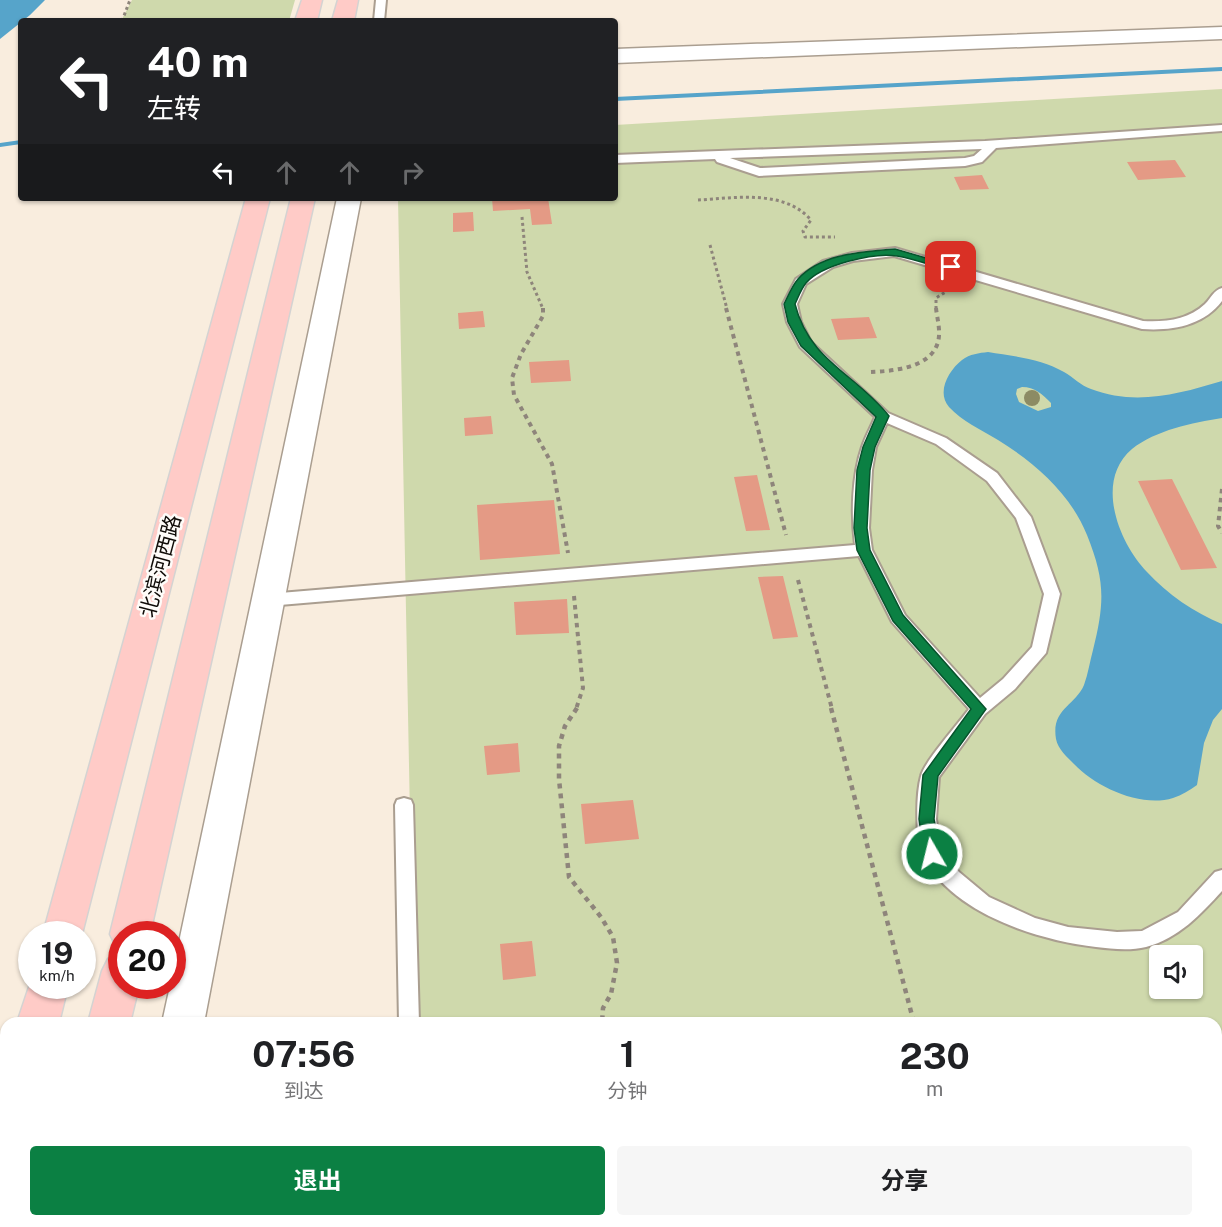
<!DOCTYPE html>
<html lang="zh">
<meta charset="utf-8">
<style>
:root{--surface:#fff;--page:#f6f6f6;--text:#202124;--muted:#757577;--accent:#0b8043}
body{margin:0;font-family:"Public Sans","Noto Sans SC",sans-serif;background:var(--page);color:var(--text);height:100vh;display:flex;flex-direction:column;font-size:22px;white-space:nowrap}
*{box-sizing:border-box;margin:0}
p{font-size:20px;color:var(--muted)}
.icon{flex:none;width:33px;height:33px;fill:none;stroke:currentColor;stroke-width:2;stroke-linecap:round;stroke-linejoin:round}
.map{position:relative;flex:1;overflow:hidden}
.drawer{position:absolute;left:0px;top:1017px;width:1222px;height:210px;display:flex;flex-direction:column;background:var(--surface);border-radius:18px 18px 0 0;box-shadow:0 2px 4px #0004}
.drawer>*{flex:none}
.guide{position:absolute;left:18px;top:18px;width:600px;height:183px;border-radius:6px;box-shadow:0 2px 4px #0004;background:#202124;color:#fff;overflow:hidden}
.buttons{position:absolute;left:1149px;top:945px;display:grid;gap:12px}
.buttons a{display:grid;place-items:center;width:54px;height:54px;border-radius:6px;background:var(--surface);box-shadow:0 2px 4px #0004;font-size:30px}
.speed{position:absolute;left:18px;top:921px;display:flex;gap:12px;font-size:30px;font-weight:700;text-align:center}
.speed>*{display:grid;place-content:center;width:78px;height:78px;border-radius:50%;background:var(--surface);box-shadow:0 2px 4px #0004;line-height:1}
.speed small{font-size:15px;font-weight:400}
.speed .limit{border:9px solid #d22;background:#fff;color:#111}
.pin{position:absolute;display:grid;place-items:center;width:51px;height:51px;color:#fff;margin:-26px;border-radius:12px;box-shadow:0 3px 9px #0006}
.me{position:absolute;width:66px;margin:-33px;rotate:352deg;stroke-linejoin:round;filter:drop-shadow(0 0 4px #0008)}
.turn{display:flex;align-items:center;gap:21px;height:126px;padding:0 30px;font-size:27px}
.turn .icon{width:78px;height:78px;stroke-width:2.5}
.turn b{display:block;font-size:42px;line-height:51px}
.lanes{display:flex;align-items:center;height:57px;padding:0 30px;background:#0003;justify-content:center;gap:30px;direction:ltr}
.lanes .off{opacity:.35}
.eta{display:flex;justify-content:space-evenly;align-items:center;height:102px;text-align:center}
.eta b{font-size:36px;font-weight:700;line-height:42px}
.action{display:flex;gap:12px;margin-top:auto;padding:12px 30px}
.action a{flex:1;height:69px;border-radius:6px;background:var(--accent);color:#fff;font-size:24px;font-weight:700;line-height:69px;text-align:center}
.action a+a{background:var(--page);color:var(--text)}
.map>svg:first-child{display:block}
.green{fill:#cfd9ac;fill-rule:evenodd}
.water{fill:#56a4ca;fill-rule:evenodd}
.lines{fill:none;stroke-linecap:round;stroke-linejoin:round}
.stream{fill:#56a4ca;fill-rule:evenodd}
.building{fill:#e49a85}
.service-casing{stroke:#aa9e90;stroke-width:4}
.minor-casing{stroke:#aa9e90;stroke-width:3}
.primary-casing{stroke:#d4d3d2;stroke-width:3}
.path-far2{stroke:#8e857b;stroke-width:3;stroke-dasharray:3 3;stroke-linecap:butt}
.path-far1{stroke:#8e857b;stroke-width:4;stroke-dasharray:4.5 4.5;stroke-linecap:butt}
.path{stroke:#8e857b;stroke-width:4.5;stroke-dasharray:5 5;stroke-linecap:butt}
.service{fill:#fff;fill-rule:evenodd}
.minor{fill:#fff;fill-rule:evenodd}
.primary{fill:#ffcbc7;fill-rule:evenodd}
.tree{fill:#8c8b64}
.route{fill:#0b8043;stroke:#07532c;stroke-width:1.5}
.labels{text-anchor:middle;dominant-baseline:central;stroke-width:5;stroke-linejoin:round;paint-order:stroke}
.street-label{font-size:21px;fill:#0f0b07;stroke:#fefcf9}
</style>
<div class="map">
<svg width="1222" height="1227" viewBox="0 0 1222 1227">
<rect width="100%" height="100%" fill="#f9edde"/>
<path class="green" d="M132,0H295L289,21H121Z
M1222,89V1227H418V1221H1216V1023H414L398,198H615V125ZM1160,956H1192V988H1160Z"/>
<path class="water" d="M0,0H45L30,15L0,39Z
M988,352C1013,356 1042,359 1064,372C1073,377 1081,386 1091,389C1135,406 1179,394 1222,381V418C1192,423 1156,430 1132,449C1094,481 1119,543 1147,572C1167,594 1195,613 1222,624V709L1213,720L1204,743L1197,785C1190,790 1182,795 1173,798C1141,808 1096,787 1074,764C1067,757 1058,749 1056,739C1051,709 1075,706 1084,685C1088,674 1090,661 1093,650C1105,602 1105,580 1087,535C1070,493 1035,463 998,440C981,430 962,421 949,407C936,392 949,370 962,360C970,354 979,353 988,352ZM1022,387C1035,387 1042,394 1051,403V407L1038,411L1019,402L1016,394L1017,389Z"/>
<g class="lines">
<path class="stream" d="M1222,67V71L615,101V97Z
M21,140V144L0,147V143Z"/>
</g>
<path class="building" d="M1175,160L1186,177L1138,180L1127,162Z
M982,175L989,189L960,190L954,177Z
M492,198H548L552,224L532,225L530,209L493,211Z
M473,212L474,231L453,232V213Z
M483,311L485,327L459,329L458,313Z
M869,317L877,338L838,340L831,319Z
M569,360L571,381L531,383L529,362Z
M491,416L493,434L465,436L464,418Z
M757,475L770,530L746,531L734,477Z
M1172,479L1217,568L1181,570L1138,481Z
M554,500L560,554L480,560L477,505Z
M783,576L798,637L773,639L758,577Z
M567,599L569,633L516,635L514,602Z
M518,743L520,772L487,775L484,746Z
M633,800L639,839L585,844L581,804Z
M532,941L536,976L503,980L500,944Z"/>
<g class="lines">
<g class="service-casing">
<path id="service" d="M376,0H386L384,21H374Z
M1222,125V131L996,148L982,162L965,166L759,176L717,162L715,159L615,163V155L985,141ZM982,149L974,156L965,158L760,168L730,158Z
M895,248L1143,321C1166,322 1188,320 1205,304C1211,298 1214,290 1222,288V301C1203,326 1172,331 1142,329L894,256L853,261L833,267L806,284L797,304L801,322L811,342L888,413L946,438L997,473L1031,517L1060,594L1046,653L1015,689L985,714L939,777L936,819L941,851L959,872L989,897L1035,918L1068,927L1117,932L1142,931L1178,912L1215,872L1222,870V891C1201,914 1178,939 1146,947C1130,951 1112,949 1096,947C1038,940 953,914 924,857C915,840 916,794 921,776C924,762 959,723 969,709L892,622L859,556L268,606L262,604L260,600L262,596L268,594L855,545C851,515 852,476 862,447C865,437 871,427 875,417L800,347L787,322L783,304L796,279L823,261L852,253ZM887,423L936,444L987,481L1016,518L1044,594L1032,647L1003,679L980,698L905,615L872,550L869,528L872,470L876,447Z
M404,798L411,800L413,805L419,1023H399L395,805L397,800Z
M403,1221H425V1227H403Z"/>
</g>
<g class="minor-casing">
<path id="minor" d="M1222,27V39L615,63V49Z
M337,198H361L204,1023H162L170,986H172V975Z
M120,1221H166L164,1227H118Z"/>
</g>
<g class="primary-casing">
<path id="primary" d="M302,0H322L317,21H295Z
M338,0H358L354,21H332Z
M246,198H270L82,934H43Z
M291,198H315L150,934H122V948L116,946L110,934Z
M122,954V986H139L130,1023H88L102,971L108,959Z
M32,978V986H68L59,1023H17Z
M6,1123V1185L0,1187V1126Z
M40,1221H86L84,1227H38Z"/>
</g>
<path class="path-far2" d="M122,21L130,0
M698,200C735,198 784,189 811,220L803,231L805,237H835
M522,217L527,272L543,309
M710,245L727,309
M936,309V298L947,291"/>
<path class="path-far1" d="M543,308V316L521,354L512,378L514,395L552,464L568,553
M726,308L786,535
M871,372C893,371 931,368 938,342C941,331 937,318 936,308
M1222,489L1218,526L1222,533
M798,580L832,709
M574,596L583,688L576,709"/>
<path class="path" d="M577,708L565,726L559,746V779L569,877L601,917L613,937L617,963L611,994L603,1008L602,1023
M831,708L914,1023
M660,1221L661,1227"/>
<use href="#service" class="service"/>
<use href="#minor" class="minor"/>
<use href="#primary" class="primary"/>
</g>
<circle class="tree" cx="1032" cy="398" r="8"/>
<path class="route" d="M895,249L957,267L951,271C933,266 915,259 897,256C874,252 821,265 806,283C801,289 798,298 795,304C809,361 856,374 889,416L875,447L870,470L867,528L870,550L903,615L986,709L938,776L934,819L940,854L937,859L932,861L926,859L924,854L919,819L923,775L971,709L893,621L857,550L854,528L857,470L863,447L876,417L801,346L788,322L784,304C788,296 792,286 798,279C822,253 863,252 895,249Z"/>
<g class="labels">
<g class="street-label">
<text transform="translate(160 566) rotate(-75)">北滨河西路</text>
</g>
</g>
</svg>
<div class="buttons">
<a><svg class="icon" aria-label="sound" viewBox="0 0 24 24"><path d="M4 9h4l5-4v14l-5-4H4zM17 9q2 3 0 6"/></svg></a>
</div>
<div class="speed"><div>19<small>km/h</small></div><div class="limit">20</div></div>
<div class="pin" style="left:951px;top:267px;background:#d93025"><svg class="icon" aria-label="arrive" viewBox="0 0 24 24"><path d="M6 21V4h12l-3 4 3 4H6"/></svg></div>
<svg class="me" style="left:932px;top:854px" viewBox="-20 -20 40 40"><circle r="17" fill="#0b8043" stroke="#fff" stroke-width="3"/><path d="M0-11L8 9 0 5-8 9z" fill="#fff"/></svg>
<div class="guide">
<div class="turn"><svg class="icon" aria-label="left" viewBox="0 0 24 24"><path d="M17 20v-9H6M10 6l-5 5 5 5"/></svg><div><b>40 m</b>左转</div></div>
<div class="lanes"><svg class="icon" aria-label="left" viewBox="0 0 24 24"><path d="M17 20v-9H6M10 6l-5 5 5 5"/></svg><svg class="icon off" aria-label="ahead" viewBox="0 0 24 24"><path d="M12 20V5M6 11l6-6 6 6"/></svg><svg class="icon off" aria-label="ahead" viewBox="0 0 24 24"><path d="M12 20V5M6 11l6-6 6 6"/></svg><svg class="icon off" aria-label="right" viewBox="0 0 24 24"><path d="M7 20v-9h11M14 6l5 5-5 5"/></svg></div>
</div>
<section class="drawer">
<div class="eta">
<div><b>07:56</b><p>到达</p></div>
<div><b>1</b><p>分钟</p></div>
<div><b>230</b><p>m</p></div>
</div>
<div class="action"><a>退出</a><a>分享</a></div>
</section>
</div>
